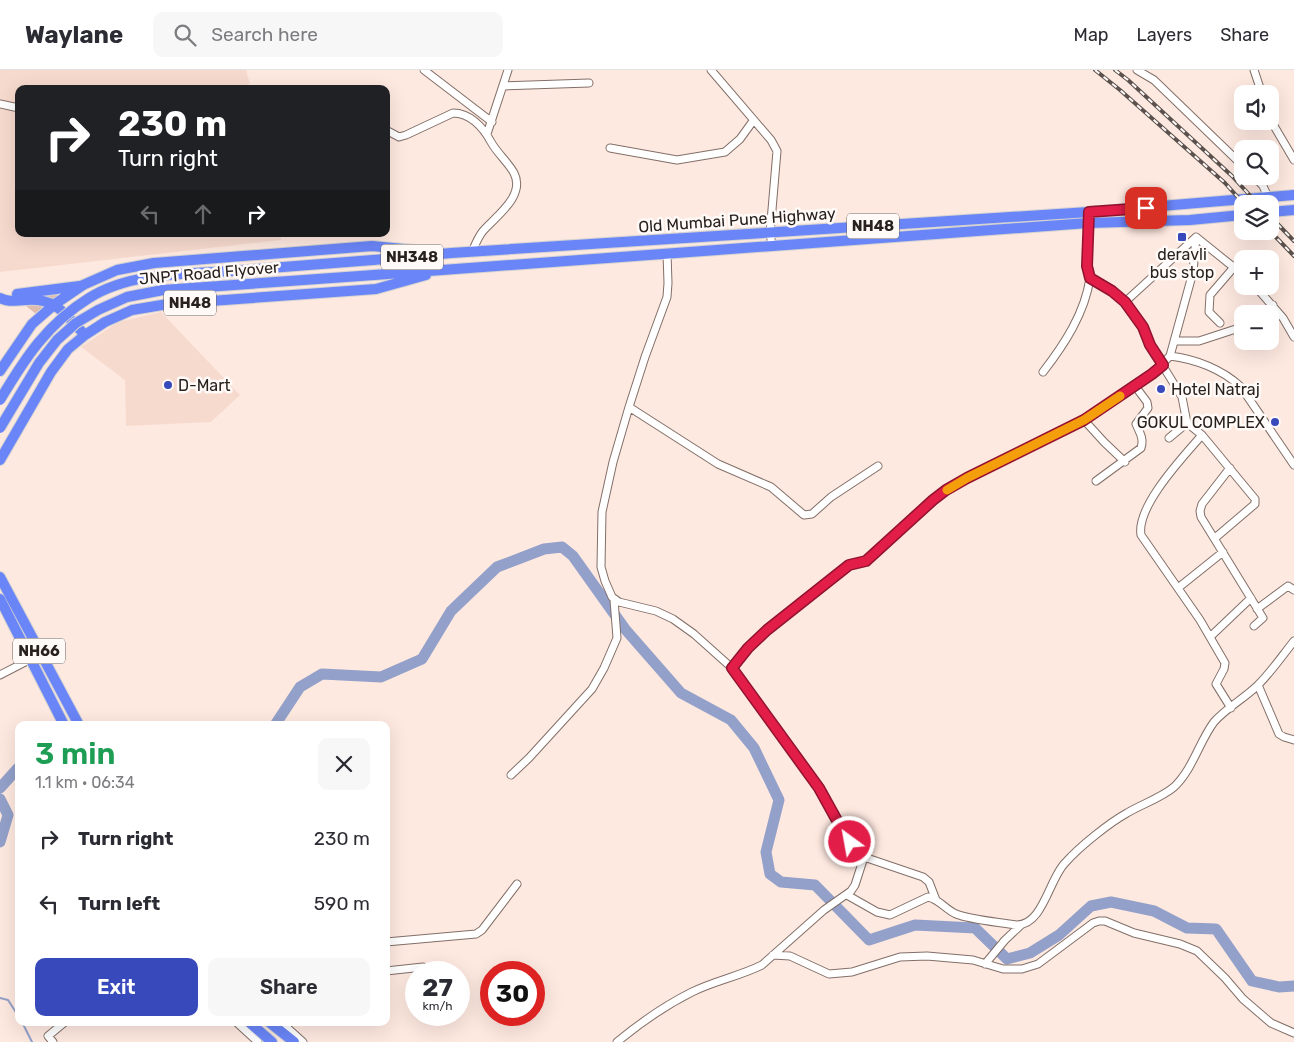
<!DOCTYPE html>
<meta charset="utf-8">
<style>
:root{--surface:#fff;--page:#f7f7f7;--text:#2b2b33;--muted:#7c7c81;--line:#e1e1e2;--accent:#3749bb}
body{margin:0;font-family:Rubik,sans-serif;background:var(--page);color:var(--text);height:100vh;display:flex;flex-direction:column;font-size:19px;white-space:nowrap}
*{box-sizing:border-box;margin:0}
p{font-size:16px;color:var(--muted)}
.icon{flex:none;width:28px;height:28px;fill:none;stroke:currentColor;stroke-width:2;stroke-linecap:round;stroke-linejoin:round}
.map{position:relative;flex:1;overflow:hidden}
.drawer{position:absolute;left:15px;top:651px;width:375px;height:305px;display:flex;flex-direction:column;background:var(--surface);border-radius:10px;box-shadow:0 5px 20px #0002}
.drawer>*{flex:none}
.banner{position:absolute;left:15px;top:15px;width:375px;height:152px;border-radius:10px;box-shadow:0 5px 20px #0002;background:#202124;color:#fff;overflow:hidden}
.buttons{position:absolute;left:1234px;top:15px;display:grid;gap:10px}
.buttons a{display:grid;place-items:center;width:45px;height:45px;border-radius:10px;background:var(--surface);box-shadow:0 5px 20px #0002;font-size:25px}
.speed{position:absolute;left:405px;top:891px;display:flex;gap:10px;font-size:25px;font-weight:700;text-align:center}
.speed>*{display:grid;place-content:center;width:65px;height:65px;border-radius:50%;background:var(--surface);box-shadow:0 5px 20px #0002;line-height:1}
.speed small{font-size:12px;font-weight:400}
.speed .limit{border:8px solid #d22;background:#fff;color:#111}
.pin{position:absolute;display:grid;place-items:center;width:42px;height:42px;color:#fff;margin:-21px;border-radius:10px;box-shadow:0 2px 8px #0006}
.me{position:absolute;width:55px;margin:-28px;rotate:328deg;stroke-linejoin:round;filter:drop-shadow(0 0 4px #0008)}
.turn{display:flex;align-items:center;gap:18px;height:105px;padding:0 20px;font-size:22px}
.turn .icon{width:65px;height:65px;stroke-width:2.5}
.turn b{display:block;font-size:35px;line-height:42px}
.lanes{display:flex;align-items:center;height:48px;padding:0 20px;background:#0003;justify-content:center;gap:25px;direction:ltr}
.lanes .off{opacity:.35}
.round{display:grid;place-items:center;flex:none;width:52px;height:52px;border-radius:10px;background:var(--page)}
.headline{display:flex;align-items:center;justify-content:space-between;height:85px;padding:0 20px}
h1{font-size:30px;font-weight:600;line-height:38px;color:#1e9e55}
.action{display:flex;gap:10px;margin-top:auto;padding:10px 20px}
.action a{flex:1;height:58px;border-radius:10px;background:var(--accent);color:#fff;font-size:20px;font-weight:600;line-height:58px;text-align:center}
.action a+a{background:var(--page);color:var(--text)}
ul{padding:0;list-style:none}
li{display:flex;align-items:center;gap:15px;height:65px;padding:0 20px}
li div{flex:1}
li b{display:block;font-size:19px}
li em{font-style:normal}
header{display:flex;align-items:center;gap:30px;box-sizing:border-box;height:70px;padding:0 25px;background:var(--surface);border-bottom:1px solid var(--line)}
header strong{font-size:24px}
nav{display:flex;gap:28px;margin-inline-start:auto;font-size:18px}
.search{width:350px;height:45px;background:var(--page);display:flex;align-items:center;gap:12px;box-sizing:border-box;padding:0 18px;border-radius:10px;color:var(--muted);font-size:19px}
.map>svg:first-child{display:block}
.built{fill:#f7dace}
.green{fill:#dfbdae}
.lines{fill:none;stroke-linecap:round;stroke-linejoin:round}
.stream{stroke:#93a0c9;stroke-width:2}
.river{stroke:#93a0c9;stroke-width:11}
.minor-casing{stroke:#826f68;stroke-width:9}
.highway-casing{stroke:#d4d3d2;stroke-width:12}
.minor{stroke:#fff;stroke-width:7}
.highway{stroke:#6a85f7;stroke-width:10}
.rail-casing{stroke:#5c524d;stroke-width:4}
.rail{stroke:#fffaf8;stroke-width:2;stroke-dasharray:5.5;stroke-linecap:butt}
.highway-bridge-casing{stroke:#d4d3d2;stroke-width:12;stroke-linecap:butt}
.highway-bridge{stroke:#6a85f7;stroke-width:10}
.route-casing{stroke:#92132f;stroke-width:12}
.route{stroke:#e11d48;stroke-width:9}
.slow{stroke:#f59e0b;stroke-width:9}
.poi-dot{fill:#3749bb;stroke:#fffaf8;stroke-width:2}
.labels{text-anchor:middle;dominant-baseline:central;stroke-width:5;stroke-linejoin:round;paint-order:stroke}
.shield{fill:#fffaf8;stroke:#68625f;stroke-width:1}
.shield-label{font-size:15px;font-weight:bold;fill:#28211d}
.street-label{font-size:16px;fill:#28211d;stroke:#fffaf8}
.poi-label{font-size:16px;fill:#28211d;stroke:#fffaf8;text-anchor:start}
</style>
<header>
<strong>Waylane</strong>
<div class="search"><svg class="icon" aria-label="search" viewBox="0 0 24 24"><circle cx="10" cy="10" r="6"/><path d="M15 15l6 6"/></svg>Search here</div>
<nav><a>Map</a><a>Layers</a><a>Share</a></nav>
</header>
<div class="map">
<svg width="1294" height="972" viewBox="0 0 1294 972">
<rect width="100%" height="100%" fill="#fee9e0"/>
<path class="built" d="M0,0H246L250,14L234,19H19V164H280L281,170L0,202Z
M161,242L240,325L211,352L126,356L125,310L81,277L118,252Z"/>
<path class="green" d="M65,222L36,244L15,227Z"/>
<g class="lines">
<path class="stream" d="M0,928L8,930L19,947
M22,952L32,972"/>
<path class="river" d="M275,655L300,617L322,604L381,607L422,589L451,541L497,497L544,479L562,477L573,486L625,559L681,623L731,650L754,678L779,730L766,782L770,804L781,812L815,815L869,870L915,855L975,858L1007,889L1030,883L1059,865L1091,836L1111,832L1154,841L1187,858L1216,859L1252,911L1279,917L1294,916
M0,718L19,697
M0,729L8,745L0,772"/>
<g class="minor-casing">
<path id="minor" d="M424,0L492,52
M711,0L771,70L777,81L770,163L772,175
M1137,0L1154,10L1242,95
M1254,0L1262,24
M503,16L589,13
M0,34L19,38
M1270,49L1294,90
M386,60L399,67L406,65L453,43C470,43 483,57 491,72C497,83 508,92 514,103C526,126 495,147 483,161C478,167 475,175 472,182
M487,64L508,0
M610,78L677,90L725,82L740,69L753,51
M1254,106L1263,116L1268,127
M1088,149L1087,196L1090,208L1112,221L1125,232
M1196,167L1242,204
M1255,216L1283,248L1294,267
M1262,244L1273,235
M1220,253L1209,242L1210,225L1235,196
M1174,271H1199L1242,257
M1170,286C1195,289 1222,299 1241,317L1294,395
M1043,302C1064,275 1085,243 1090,208
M629,337L718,394L771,417L804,445L812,444L831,427L878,396
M1084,350L1104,372L1125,392
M1202,365C1184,386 1136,436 1141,465L1200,550L1225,593L1224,599L1216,614L1231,638
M1169,368L1187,353
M1230,398L1202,434L1200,441L1201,447L1263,548L1254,556
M1096,411L1141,378C1144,369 1140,363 1136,354L1148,338L1147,332L1135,316
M1178,518L1223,482
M1257,539L1288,516L1294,520
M1210,567L1251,528
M732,598L748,578L767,560L849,495L866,491L933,430L947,420L967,408L1084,350L1152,304L1170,286L1193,202L1196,167L1125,232L1143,257L1150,275L1182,327L1187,353L1202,365L1255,429V434L1215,468
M0,605L31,589
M1258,615L1279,664L1284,667L1294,670
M511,705L529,688L592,619L604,598L617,568L614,530
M864,787L923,807L929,812L936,830
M847,825L877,842L890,845L928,827C939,829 946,840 956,844C971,850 999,852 1016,855C1043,856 1049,809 1065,793C1079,777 1109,753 1127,743C1142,734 1161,728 1174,717C1193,699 1199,672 1214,652C1226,638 1245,628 1258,615C1271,602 1282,586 1294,571
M386,872L476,864L482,860L517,814
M773,885L790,886L829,904L852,902L900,887L927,886L973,890L1003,899H1022L1038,894L1093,853L1099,851H1105L1134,863L1180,874L1197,881L1225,908L1243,929L1271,953L1294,963
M985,894L1005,870L1021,855
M386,901L423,897
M236,952L258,972
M281,952L303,972
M53,972L48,966L65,952
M617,972C640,953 666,935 692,922C714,911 740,906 762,895L824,840L851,821L855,815L864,787L845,765L819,717L732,598L694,564L673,549L656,541L619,532L612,527L605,511L601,497L602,442L613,392L629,337L645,287L667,227L668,213L667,183"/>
</g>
<g class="highway-casing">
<path id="highway" d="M1270,142L1294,140
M373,190L451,183L1089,142L1294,125
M374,205L1088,153L1190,150L1242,145
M17,224L80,216
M0,228C10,233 16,230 27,230C57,228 65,245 85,265
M0,301L32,254L55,234L83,215L117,200L154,193L372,176L425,181
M0,390L51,302L68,279L85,265L105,252L132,240L168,234L376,219L426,205
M0,507L79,655
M0,529L64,655
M249,952L272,972
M269,952L294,972"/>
</g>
<use href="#minor" class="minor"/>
<use href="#highway" class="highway"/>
<g class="rail-casing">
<path id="rail" d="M1095,0L1120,20L1225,113L1244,134
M1115,0L1128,10L1232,106L1258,134
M1270,146L1294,171
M1270,161L1294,186"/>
</g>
<use href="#rail" class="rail"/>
<g class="highway-bridge-casing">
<path id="highway-bridge" d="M0,330C25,288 47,254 89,228C130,202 186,204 233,201C280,197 327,194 373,190
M0,358L39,293L57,270L76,253L98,240L127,227L163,220L374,205"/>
</g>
<use href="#highway-bridge" class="highway-bridge"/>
</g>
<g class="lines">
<g class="route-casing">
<path id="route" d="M850,772L845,765L819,718L732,598L748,578L767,560L849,495L866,491L933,430L946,420L967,408L1084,350L1152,304L1163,295L1150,275L1143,257L1125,232L1112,221L1090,208L1087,196L1089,142L1146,138"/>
</g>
<use href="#route" class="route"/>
<path class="slow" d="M947,420L967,408L1084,350L1120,326"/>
</g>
<g class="poi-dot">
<rect x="1177" y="162" width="10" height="10" rx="2.5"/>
<circle cx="168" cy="315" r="5"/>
<circle cx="1161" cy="319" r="5"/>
<circle cx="1275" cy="352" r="5"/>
</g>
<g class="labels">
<g class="shield">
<rect x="847" y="143.5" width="52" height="25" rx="4"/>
<rect x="381" y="174.5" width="62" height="25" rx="4"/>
<rect x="164" y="220.5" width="52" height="25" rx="4"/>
<rect x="13" y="568.5" width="52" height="25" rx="4"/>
</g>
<g class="shield-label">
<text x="873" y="156">NH48</text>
<text x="412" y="187">NH348</text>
<text x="190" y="233">NH48</text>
<text x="39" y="581">NH66</text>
</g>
<g class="street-label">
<text transform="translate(737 150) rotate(-4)">Old Mumbai Pune Highway</text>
<text transform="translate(209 203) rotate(-5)">JNPT Road Flyover</text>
</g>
<g class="poi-label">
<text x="1182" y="184" text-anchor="middle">deravli<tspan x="1182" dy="18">bus stop</tspan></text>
<text x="178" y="315">D-Mart</text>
<text x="1171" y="319">Hotel Natraj</text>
<text x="1265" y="352" text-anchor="end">GOKUL COMPLEX</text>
</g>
</g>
</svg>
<div class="buttons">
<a><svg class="icon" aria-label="sound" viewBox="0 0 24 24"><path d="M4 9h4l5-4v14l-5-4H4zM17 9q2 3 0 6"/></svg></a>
<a><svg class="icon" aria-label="search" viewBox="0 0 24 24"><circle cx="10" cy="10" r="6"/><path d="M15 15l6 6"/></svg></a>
<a><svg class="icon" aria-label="layers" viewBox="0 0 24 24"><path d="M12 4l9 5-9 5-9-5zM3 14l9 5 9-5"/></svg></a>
<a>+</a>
<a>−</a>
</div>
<div class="speed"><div>27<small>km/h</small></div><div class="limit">30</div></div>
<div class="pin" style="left:1146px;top:138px;background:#d93025"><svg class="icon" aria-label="arrive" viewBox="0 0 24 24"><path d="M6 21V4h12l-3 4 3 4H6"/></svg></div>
<svg class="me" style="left:850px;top:772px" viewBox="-20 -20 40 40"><circle r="17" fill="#e11d48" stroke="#fff" stroke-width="3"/><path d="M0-11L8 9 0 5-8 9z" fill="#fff"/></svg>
<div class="banner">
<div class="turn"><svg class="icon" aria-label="right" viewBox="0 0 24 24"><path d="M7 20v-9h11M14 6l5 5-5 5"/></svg><div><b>230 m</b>Turn right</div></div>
<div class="lanes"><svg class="icon off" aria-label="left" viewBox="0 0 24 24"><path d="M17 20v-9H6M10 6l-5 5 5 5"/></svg><svg class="icon off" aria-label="ahead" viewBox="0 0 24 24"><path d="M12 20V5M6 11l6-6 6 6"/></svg><svg class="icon" aria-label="right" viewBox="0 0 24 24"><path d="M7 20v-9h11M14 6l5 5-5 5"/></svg></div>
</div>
<section class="drawer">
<div class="headline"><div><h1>3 min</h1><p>1.1 km · 06:34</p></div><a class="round"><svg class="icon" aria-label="close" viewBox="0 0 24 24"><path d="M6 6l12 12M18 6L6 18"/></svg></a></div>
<ul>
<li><svg class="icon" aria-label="right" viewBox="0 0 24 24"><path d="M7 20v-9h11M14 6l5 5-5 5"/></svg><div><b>Turn right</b></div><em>230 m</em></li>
<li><svg class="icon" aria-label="left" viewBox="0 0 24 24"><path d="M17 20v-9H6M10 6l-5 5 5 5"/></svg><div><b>Turn left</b></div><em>590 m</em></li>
</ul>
<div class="action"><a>Exit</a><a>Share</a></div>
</section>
</div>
